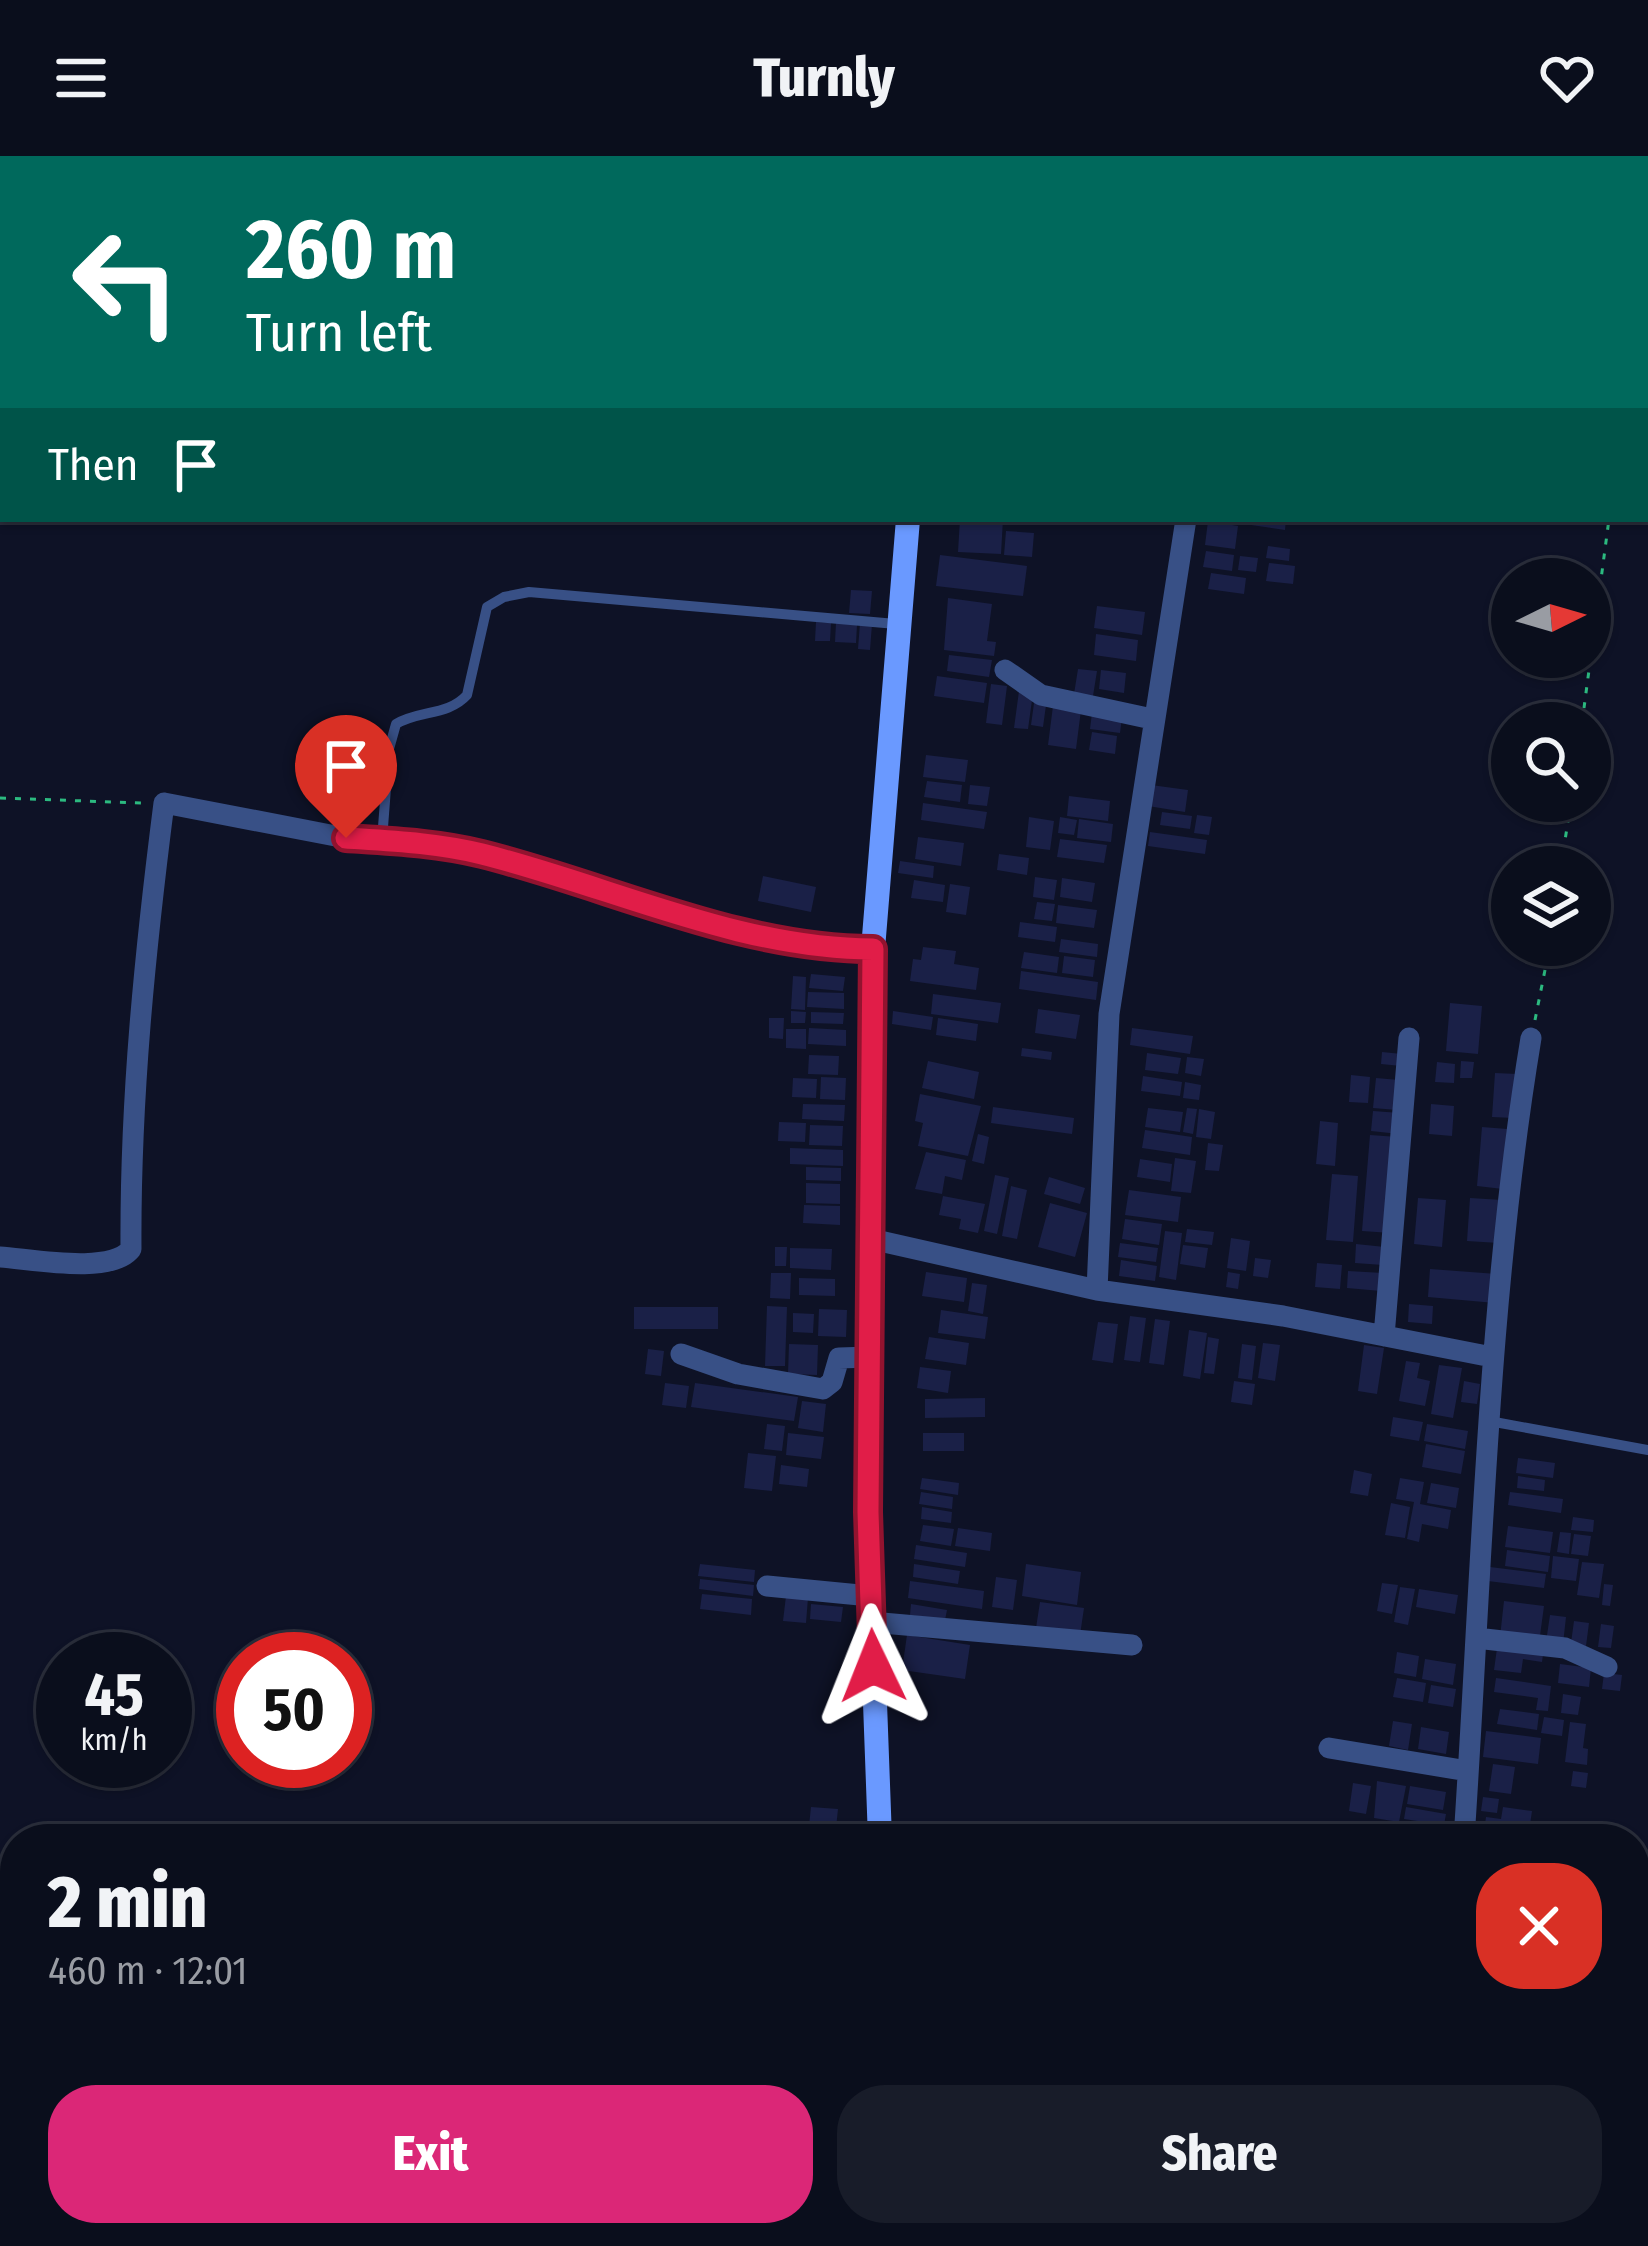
<!DOCTYPE html>
<meta charset="utf-8">
<style>
:root{--surface:#0a0e1c;--page:#181c29;--text:#f1f3f6;--muted:#999ca3;--line:#2a2e3b;--accent:#db2777}
body{margin:0;font-family:"Fira Sans Condensed",sans-serif;background:var(--page);color:var(--text);height:100vh;display:flex;flex-direction:column;font-size:45px;white-space:nowrap}
*{box-sizing:border-box;margin:0}
p{font-size:39px;color:var(--muted)}
.icon{flex:none;width:66px;height:66px;fill:none;stroke:currentColor;stroke-width:2;stroke-linecap:round;stroke-linejoin:round}
.map{position:relative;flex:1;overflow:hidden}
.sheet{position:absolute;left:0px;top:1668px;width:1650px;height:423px;display:flex;flex-direction:column;background:var(--surface);border-radius:48px 48px 0 0;box-shadow:0 3px 9px #0004,0 0 0 3px var(--line)}
.sheet>*{flex:none}
.guide{position:absolute;left:0px;top:0px;width:1650px;height:366px;box-shadow:0 3px 9px #0004,0 0 0 3px var(--line);background:#00695c;color:#fff;overflow:hidden}
.needle{width:78px;rotate:85deg}
.buttons{position:absolute;left:1491px;top:402px;display:grid;gap:24px}
.buttons a{display:grid;place-items:center;width:120px;height:120px;border-radius:50%;background:var(--surface);box-shadow:0 3px 9px #0004,0 0 0 3px var(--line);font-size:60px}
.speed{position:absolute;left:36px;top:1476px;display:flex;gap:24px;font-size:60px;font-weight:700;text-align:center}
.speed>*{display:grid;place-content:center;width:156px;height:156px;border-radius:50%;background:var(--surface);box-shadow:0 3px 9px #0004,0 0 0 3px var(--line);line-height:1}
.speed small{font-size:30px;font-weight:400}
.speed .limit{border:18px solid #d22;background:#fff;color:#111}
.pin{position:absolute;display:grid;place-items:center;width:102px;height:102px;color:#fff;margin:-123px -51px;border-radius:50% 50% 50% 0;rotate:-45deg;box-shadow:0 0 12px #0007}
.pin .icon{rotate:45deg}
.me{position:absolute;width:132px;margin:-66px;rotate:358deg;stroke-linejoin:round;filter:drop-shadow(0 0 9px #0008)}
.turn{display:flex;align-items:center;gap:42px;height:252px;padding:0 48px;font-size:54px}
.turn .icon{width:156px;height:156px;stroke-width:2.5}
.turn b{display:block;font-size:84px;line-height:102px}
.then{display:flex;align-items:center;height:114px;padding:0 48px;background:#0003;gap:24px;font-size:45px}
.round{display:grid;place-items:center;flex:none;width:126px;height:126px;border-radius:48px;background:var(--page)}
.head{display:flex;align-items:center;justify-content:space-between;height:204px;padding:0 48px}
h1{font-size:72px;font-weight:800;line-height:90px}
.action{display:flex;gap:24px;margin-top:auto;padding:24px 48px}
.action a{flex:1;height:138px;border-radius:48px;background:var(--accent);color:#fff;font-size:48px;font-weight:800;line-height:138px;text-align:center}
.action a+a{background:var(--page);color:var(--text)}
header{display:flex;justify-content:space-between;align-items:center;height:156px;padding:0 48px;background:var(--surface);font-size:54px;font-weight:800}
.map>svg:first-child{display:block}
.building{fill:#1a2047}
.lines{fill:none;stroke-linecap:round;stroke-linejoin:round}
.path{stroke:#2cba80;stroke-width:3;stroke-dasharray:6 9;stroke-linecap:butt}
.lane{stroke:#385086;stroke-width:10}
.street{stroke:#385086;stroke-width:21}
.secondary{stroke:#6a99ff;stroke-width:24}
.route-casing{stroke:#92132f;stroke-width:30}
.route{stroke:#e11d48;stroke-width:21}
</style>
<header><svg class="icon" aria-label="menu" viewBox="0 0 24 24"><path d="M4 6h16M4 12h16M4 18h16"/></svg>Turnly<svg class="icon" aria-label="heart" viewBox="0 0 24 24"><path d="M12 20l-8-8c-3-5 5-10 8-4 3-6 11-1 8 4z"/></svg></header>
<div class="map">
<svg width="1648" height="2090" viewBox="0 0 1648 2090">
<rect width="100%" height="100%" fill="#0e1226"/>
<path class="building" d="M960,363H1003L1001,398L958,396Z
M1252,363H1286L1285,374L1251,369Z
M1208,365L1238,370L1235,393L1205,389Z
M1006,375L1034,377L1032,401L1004,399Z
M1268,390L1290,393L1289,405L1266,402Z
M1206,395L1234,399L1232,415L1203,411Z
M940,399L1027,410L1023,440L936,430Z
M1240,400L1258,402L1256,416L1238,414Z
M1269,407L1295,410L1293,428L1266,425Z
M1211,417L1246,422L1244,438L1208,433Z
M851,434L872,435L870,458L849,457Z
M948,442L992,448L987,485L996,486L994,500L944,494Z
M1097,450L1145,456L1142,479L1094,472Z
M816,466L831,467L830,485H815Z
M836,467L857,469L856,487L835,486Z
M860,467L872,468L870,494L858,493Z
M1096,478L1138,484L1136,505L1094,499Z
M949,499L992,504L989,521L947,515Z
M1078,513L1097,515L1093,540L1074,538Z
M1101,514L1126,517L1124,537L1099,533Z
M937,520L987,527L984,547L934,540Z
M991,528L1007,530L1002,569L986,567Z
M1019,535L1033,537L1028,573L1014,572Z
M1035,540L1047,542L1043,571L1031,569Z
M1053,550L1081,554L1076,593L1048,589Z
M1092,557L1122,561L1120,577L1090,573Z
M1092,576L1117,580L1115,598L1089,594Z
M926,599L968,604L965,626L923,621Z
M927,625L962,629L960,646L924,641Z
M970,629L990,631L987,650L968,648Z
M1151,629L1188,634L1185,656L1148,650Z
M1069,640L1110,645L1108,665L1067,660Z
M923,647L987,656L984,673L921,664Z
M1162,656L1192,660L1190,673L1160,669Z
M1197,659L1212,661L1209,679L1194,677Z
M1029,661L1054,665L1050,694L1026,691Z
M1060,661L1077,664L1074,679L1058,677Z
M1079,663L1113,668L1111,686L1077,682Z
M1150,676L1207,684L1205,698L1148,690Z
M918,681L964,687L961,710L915,703Z
M1060,683L1107,689L1104,707L1057,701Z
M999,698L1029,702L1027,719L997,714Z
M900,705L934,710L933,722L898,717Z
M763,720L816,731L811,756L758,745Z
M1035,721L1057,724L1054,744L1033,741Z
M1062,722L1095,727L1092,746L1060,741Z
M914,724L945,729L943,746L911,742Z
M950,728L970,731L966,759L946,756Z
M1037,746L1055,748L1052,765L1034,763Z
M1058,749L1097,754L1094,772L1056,767Z
M1020,766L1057,771L1055,786L1018,781Z
M1061,783L1098,788L1097,801L1059,796Z
M923,791L956,795L954,808L979,812L976,834L910,825L913,803L921,804Z
M1024,796L1059,801L1057,817L1021,812Z
M1064,800L1095,804L1093,821L1062,817Z
M1021,815L1098,826L1096,844L1019,833Z
M811,818L845,821L843,835L809,832Z
M793,820L806,821L805,854L791,853Z
M808,836L844,837V853L807,851Z
M933,838L1001,847L998,867L931,858Z
M1450,847L1482,850L1478,898L1446,895Z
M1038,853L1080,859L1076,883L1035,877Z
M791,855L806,856L805,867H791Z
M893,855L933,861L931,874L892,868Z
M811,856L844,857L843,868L811,867Z
M769,862H784L783,883L769,882Z
M938,862L978,868L976,885L936,879Z
M809,872L846,874V890L808,888Z
M1132,872L1193,880L1190,898L1130,889Z
M786,873H806V893L786,892Z
M1022,892L1052,896L1051,904L1021,900Z
M1382,896L1402,898L1401,910L1381,908Z
M1147,897L1181,902L1178,918L1145,914Z
M809,899L839,900L838,919L808,918Z
M1187,901L1204,903L1201,920L1185,917Z
M928,905L979,916L974,943L922,932Z
M1461,905L1474,906L1472,922H1460Z
M1437,906L1455,908L1454,927L1435,926Z
M1495,917L1517,918L1514,962L1492,961Z
M1351,919L1370,921L1368,947L1349,946Z
M1143,920L1182,926L1180,940L1141,935Z
M821,921L846,922L845,944L820,943Z
M793,922L817,923L816,942L792,941Z
M1376,922L1399,924L1397,954L1373,952Z
M1185,926L1201,929L1199,944L1183,942Z
M920,938L981,950L968,1000L918,990L923,967L915,965Z
M803,948L845,949L844,965L802,963Z
M1431,948L1454,950L1452,980L1429,978Z
M993,951L1074,962L1072,978L991,967Z
M1148,952L1183,956L1180,976L1145,971Z
M1187,952L1197,953L1193,978L1183,976Z
M1199,953L1215,956L1211,983L1196,981Z
M1373,955L1400,957L1399,978L1371,975Z
M1320,965L1338,967L1335,1010L1316,1008Z
M779,966L806,967L805,986L778,985Z
M810,969L843,970L842,990L809,989Z
M1482,971L1507,973L1503,1033L1477,1030Z
M1145,974L1192,981L1190,999L1142,992Z
M978,978L989,981L984,1008L972,1005Z
M1370,979L1398,981L1391,1077L1362,1075Z
M1208,987L1223,989L1219,1015L1205,1014Z
M790,992L843,994V1010L790,1008Z
M926,996L966,1004L962,1024L945,1020L942,1038L915,1033Z
M1175,1002L1196,1005L1191,1037L1171,1035Z
M1140,1003L1172,1008L1170,1026L1137,1021Z
M806,1011L841,1012V1025L806,1024Z
M1332,1018L1358,1020L1353,1086L1326,1084Z
M995,1019L1009,1022L997,1078L984,1075Z
M1049,1021L1085,1032L1080,1048L1044,1038Z
M806,1027L840,1028V1048L806,1047Z
M1011,1030L1027,1034L1017,1083L1002,1080Z
M1129,1034L1181,1041L1178,1066L1125,1059Z
M943,1040L985,1048L978,1077L959,1073L961,1063L939,1059Z
M1418,1042L1446,1044L1442,1091L1414,1088Z
M1470,1042L1502,1044L1499,1087L1467,1085Z
M1050,1047L1087,1057L1075,1101L1038,1091Z
M804,1049L840,1050V1069L803,1067Z
M1125,1063L1162,1068L1159,1089L1122,1083Z
M1187,1073L1214,1076L1212,1089L1185,1086Z
M1165,1075L1182,1077L1176,1124L1159,1121Z
M1231,1082L1250,1085L1246,1115L1227,1112Z
M1120,1087L1158,1092L1156,1106L1118,1101Z
M1356,1088L1385,1091L1383,1109L1355,1107Z
M1183,1089L1208,1092L1205,1112L1180,1108Z
M775,1091H787L786,1110H775Z
M790,1092L832,1093L831,1114L790,1112Z
M1255,1102L1271,1104L1268,1122L1253,1120Z
M1121,1104L1157,1110L1155,1125L1119,1120Z
M1317,1107L1342,1109L1340,1133L1315,1131Z
M1430,1113L1497,1118L1495,1147L1428,1141Z
M1348,1115L1383,1117L1381,1135L1347,1132Z
M926,1116L967,1122L964,1146L922,1140Z
M1228,1116L1240,1118L1238,1133L1226,1131Z
M771,1117H791L790,1143L770,1142Z
M799,1122L835,1123V1140L799,1139Z
M972,1127L987,1129L983,1158L968,1155Z
M1409,1148L1433,1150L1432,1168L1408,1166Z
M767,1150L787,1151L785,1210H765Z
M634,1151H718V1173H634Z
M819,1153L847,1154L846,1181L818,1180Z
M941,1154L988,1161L985,1183L938,1177Z
M793,1157L814,1158L813,1177L793,1176Z
M1130,1160L1146,1162L1140,1206L1124,1204Z
M1155,1163L1170,1165L1164,1209L1149,1207Z
M1098,1166L1118,1168L1113,1207L1092,1204Z
M1189,1174L1207,1177L1200,1223L1183,1220Z
M929,1181L969,1187L966,1209L925,1203Z
M1208,1181L1219,1183L1214,1218L1204,1217Z
M1263,1187L1280,1189L1275,1225L1258,1222Z
M789,1188L818,1189L817,1219L788,1218Z
M1242,1188L1256,1190L1252,1224L1238,1222Z
M1364,1189L1384,1192L1377,1238L1358,1235Z
M648,1193L664,1195L661,1220L645,1218Z
M1406,1205L1420,1207L1417,1222L1430,1225L1425,1250L1399,1245Z
M1439,1209L1462,1212L1453,1262L1431,1258Z
M920,1211L951,1215L948,1237L917,1232Z
M1234,1225L1255,1228L1252,1249L1231,1246Z
M1464,1225L1480,1228L1477,1248L1461,1246Z
M665,1227L689,1230L686,1252L662,1249Z
M695,1227L798,1241L794,1265L691,1251Z
M985,1242V1261L925,1262V1243Z
M802,1245L826,1248L823,1276L798,1272Z
M1393,1261L1423,1266L1419,1285L1390,1280Z
M767,1268L785,1270L782,1295L764,1293Z
M1427,1268L1468,1275L1465,1293L1424,1285Z
M788,1277L824,1281L821,1303L786,1299Z
M923,1277H964V1295H923Z
M1426,1288L1465,1295L1461,1318L1422,1311Z
M748,1297L776,1300L772,1335L744,1332Z
M1518,1302L1555,1307L1553,1322L1516,1317Z
M781,1309L809,1313L807,1331L779,1328Z
M1354,1314L1372,1318L1368,1340L1350,1337Z
M1518,1320L1545,1324L1544,1335L1517,1332Z
M922,1322L959,1327L958,1339L920,1333Z
M1400,1322L1424,1326L1420,1348L1451,1354L1448,1373L1422,1368L1419,1386L1407,1383L1414,1346L1396,1343Z
M1431,1327L1459,1332L1456,1352L1427,1347Z
M921,1336L953,1341L952,1353L919,1348Z
M1510,1336L1563,1343L1561,1357L1508,1349Z
M1391,1347L1410,1351L1405,1382L1385,1379Z
M922,1351L952,1356L951,1367L921,1363Z
M1573,1361L1594,1364L1593,1376L1571,1374Z
M923,1369L954,1373L951,1390L920,1385Z
M1508,1370L1553,1376L1550,1397L1505,1391Z
M958,1372L992,1377L990,1395L955,1390Z
M1560,1376L1571,1377L1569,1398L1557,1396Z
M1574,1378L1591,1380L1588,1400L1571,1398Z
M916,1389L967,1397L965,1411L914,1403Z
M1507,1394L1550,1400L1548,1416L1505,1410Z
M1553,1400L1579,1403L1576,1425L1551,1422Z
M1582,1406L1604,1408L1599,1442L1577,1439Z
M700,1408L755,1414L754,1426L698,1420Z
M914,1408L960,1415L958,1428L913,1421Z
M1026,1408L1081,1416L1077,1449L1022,1440Z
M1490,1411L1546,1418L1544,1432L1488,1425Z
M996,1421L1017,1424L1013,1454L992,1451Z
M700,1423L754,1429L753,1440L699,1433Z
M910,1425L984,1435L982,1453L908,1442Z
M1382,1427L1398,1429L1392,1458L1377,1455Z
M1604,1428L1613,1429L1610,1450L1602,1449Z
M1400,1431L1415,1433L1408,1469L1394,1466Z
M1419,1433L1458,1439L1455,1458L1416,1451Z
M702,1438L752,1443L751,1459L700,1453Z
M786,1440L808,1442L806,1467L783,1465Z
M1504,1445L1544,1450L1539,1487L1500,1481Z
M1040,1446L1084,1452L1080,1479L1036,1472Z
M811,1448L843,1451L841,1466L810,1463Z
M911,1448L947,1454L945,1464L910,1459Z
M1550,1459L1566,1461L1563,1488L1546,1486Z
M1574,1465L1589,1467L1586,1490L1571,1487Z
M1601,1468L1614,1470L1611,1492L1598,1491Z
M907,1479L970,1489L965,1523L902,1514Z
M1498,1485L1544,1491L1542,1506L1523,1503L1521,1517L1494,1514Z
M1397,1496L1419,1500L1416,1521L1394,1517Z
M1425,1503L1456,1508L1453,1529L1422,1523Z
M1560,1508L1591,1512L1589,1531L1558,1527Z
M1604,1517L1622,1519L1620,1535L1602,1533Z
M1397,1522L1426,1527L1423,1546L1393,1541Z
M1496,1522L1551,1530L1548,1555L1536,1554L1538,1542L1494,1536Z
M1431,1529L1456,1533L1453,1551L1428,1547Z
M1563,1538L1581,1541L1578,1559L1561,1557Z
M1500,1553L1539,1558L1537,1574L1497,1568Z
M1544,1561L1564,1564L1562,1580L1541,1577Z
M1393,1565L1412,1568L1408,1594L1389,1590Z
M1570,1566L1586,1568L1583,1592L1588,1593L1587,1609L1565,1606Z
M1421,1571L1449,1576L1446,1598L1418,1593Z
M1486,1575L1541,1582L1538,1608L1483,1601Z
M1493,1608L1515,1611L1511,1638L1489,1635Z
M1573,1615L1588,1617L1586,1632L1571,1630Z
M1377,1625L1406,1630L1399,1666L1374,1662Z
M1353,1627L1371,1630L1366,1658L1349,1655Z
M1410,1630L1446,1636L1443,1654L1407,1648Z
M1483,1641L1499,1643L1497,1657L1481,1655Z
M811,1651L838,1653L836,1672L809,1670Z
M1406,1651L1446,1658L1444,1669L1404,1663Z
M1503,1651L1532,1655L1528,1682L1484,1676L1486,1661L1501,1663Z
M1371,1666L1390,1669L1388,1683H1368Z
M1393,1668L1409,1671L1407,1683H1391Z
M801,1671L815,1673L814,1683H800Z
M1413,1671L1441,1676L1440,1683H1411Z
M817,1673L848,1676V1683H816Z"/>
<g class="lines">
<path class="path" d="M1647,48L1648,39
M1582,567L1609,363
M0,642L142,647
M1561,711L1571,645
M1535,864L1550,789"/>
<path class="lane" d="M382,684L389,593L396,568C419,554 448,560 467,539L487,451L504,441L529,436L896,468
M1489,1265L1648,1294"/>
<path class="street" d="M1154,3V0
M1005,514L1041,539L1152,563
M871,1083L1097,1134L1283,1160L1492,1201
M0,1101C31,1103 111,1119 131,1093C130,943 145,796 164,647L346,682L444,690L738,774L844,793H873
M1097,1134L1109,858L1186,363
M1384,1180L1409,882
M681,1198L738,1218L823,1233L832,1226L839,1202L870,1201
M767,1430L870,1440
M871,1466L1132,1489
M1476,1482L1565,1492L1607,1511
M1329,1592L1468,1615
M1464,1683C1482,1416 1487,1147 1531,882
M1635,1775L1648,1776
M1645,2090L1648,2061"/>
<path class="secondary" d="M936,3V0
M880,1683L868,1356L873,793L908,363
M894,2076V2090"/>
</g>
<g class="lines">
<g class="route-casing">
<path id="route" d="M346,682C392,685 437,687 482,698C610,730 739,793 873,793L868,1356L873,1510"/>
</g>
<use href="#route" class="route"/>
</g>
</svg>
<div class="buttons">
<a><svg class="needle" viewBox="-14 -14 28 28"><path d="M0-13l5 13h-10z" fill="#e53935"/><path d="M0 13l5-13h-10z" fill="#999ca3"/></svg></a>
<a><svg class="icon" aria-label="search" viewBox="0 0 24 24"><circle cx="10" cy="10" r="6"/><path d="M15 15l6 6"/></svg></a>
<a><svg class="icon" aria-label="layers" viewBox="0 0 24 24"><path d="M12 4l9 5-9 5-9-5zM3 14l9 5 9-5"/></svg></a>
</div>
<div class="speed"><div>45<small>km/h</small></div><div class="limit">50</div></div>
<div class="pin" style="left:346px;top:682px;background:#d93025"><svg class="icon" aria-label="arrive" viewBox="0 0 24 24"><path d="M6 21V4h12l-3 4 3 4H6"/></svg></div>
<svg class="me" style="left:873px;top:1510px" viewBox="-20 -20 40 40"><path d="M0-17L14 15 0 8-14 15z" fill="#e11d48" stroke="#fff" stroke-width="4"/></svg>
<div class="guide">
<div class="turn"><svg class="icon" aria-label="left" viewBox="0 0 24 24"><path d="M17 20v-9H6M10 6l-5 5 5 5"/></svg><div><b>260 m</b>Turn left</div></div>
<div class="then">Then<svg class="icon" aria-label="arrive" viewBox="0 0 24 24"><path d="M6 21V4h12l-3 4 3 4H6"/></svg></div>
</div>
<section class="sheet">
<div class="head"><div><h1>2 min</h1><p>460 m · 12:01</p></div><a class="round" style="background:#d93025;color:#fff"><svg class="icon" aria-label="close" viewBox="0 0 24 24"><path d="M6 6l12 12M18 6L6 18"/></svg></a></div>
<div class="action"><a>Exit</a><a>Share</a></div>
</section>
</div>
